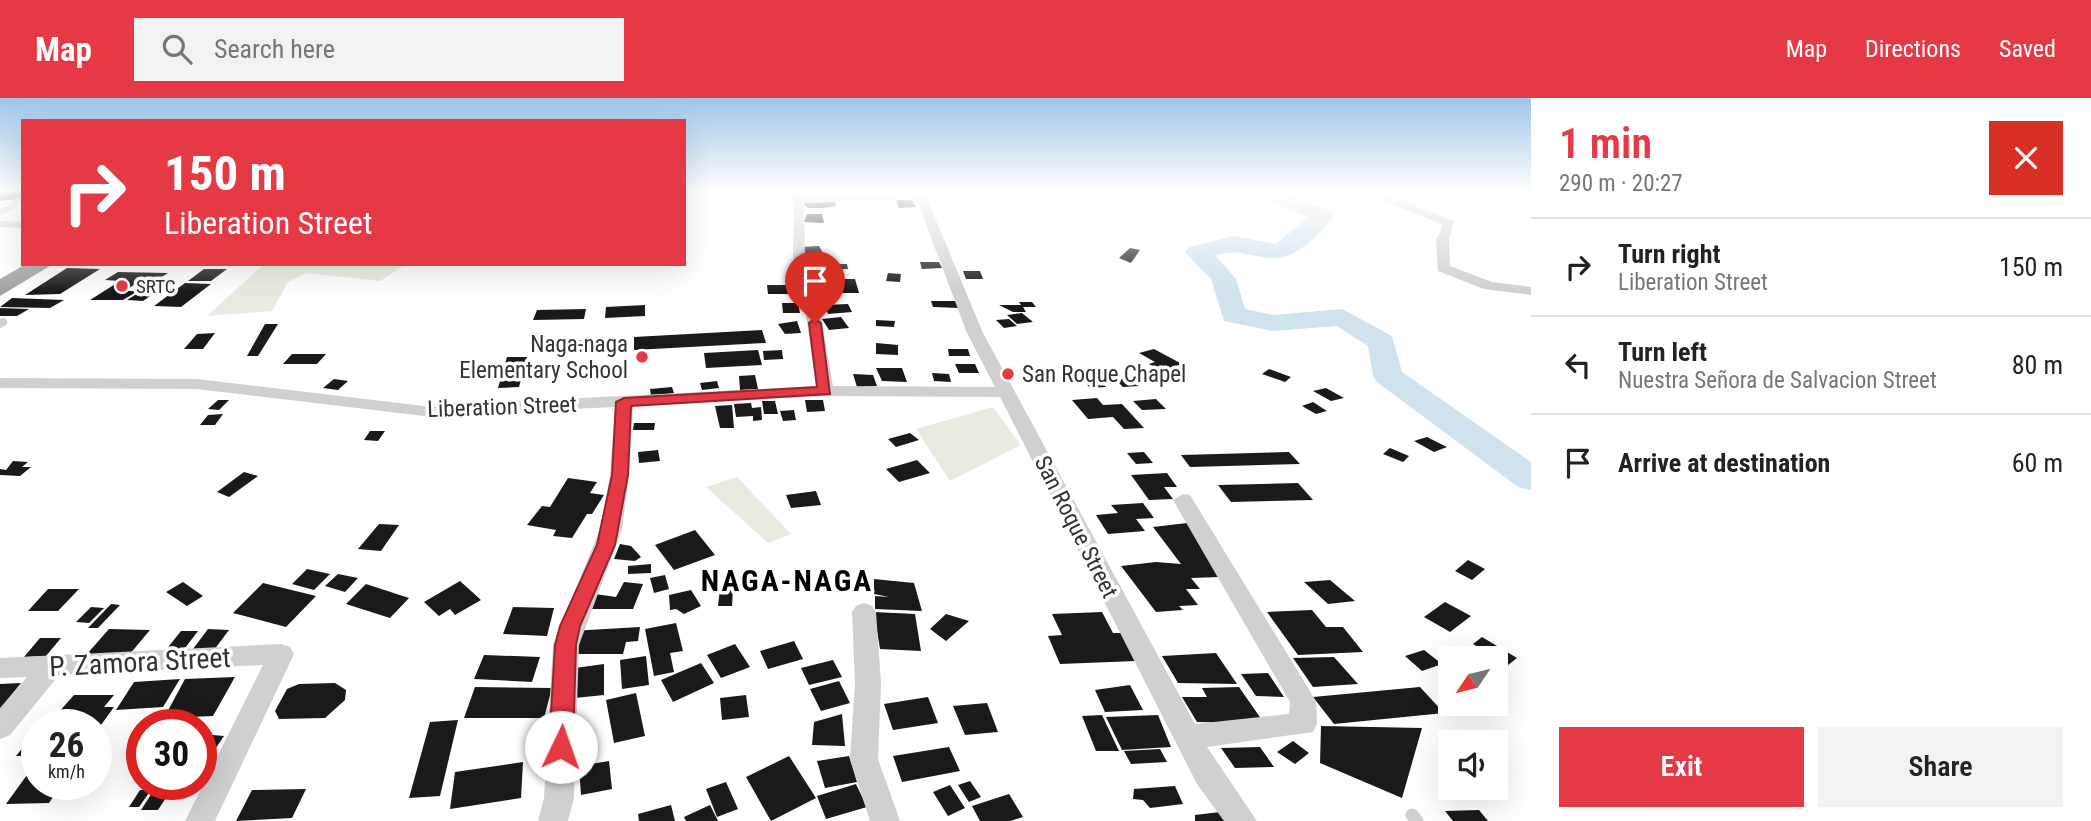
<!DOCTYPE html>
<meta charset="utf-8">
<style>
:root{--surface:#fff;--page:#f2f2f2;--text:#222;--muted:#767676;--line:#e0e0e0;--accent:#e63946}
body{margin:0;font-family:"Roboto Condensed",sans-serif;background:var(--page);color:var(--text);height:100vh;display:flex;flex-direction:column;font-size:26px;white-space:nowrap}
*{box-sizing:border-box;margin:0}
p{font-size:23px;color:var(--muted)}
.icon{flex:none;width:38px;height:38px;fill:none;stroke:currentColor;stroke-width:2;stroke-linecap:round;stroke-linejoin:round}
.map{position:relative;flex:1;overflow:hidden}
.sheet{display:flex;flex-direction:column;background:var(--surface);width:560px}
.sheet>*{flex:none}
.hud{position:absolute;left:21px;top:21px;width:665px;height:147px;border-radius:0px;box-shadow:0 7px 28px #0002;background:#e63946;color:#fff;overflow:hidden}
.needle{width:46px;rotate:235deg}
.tools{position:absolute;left:1438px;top:548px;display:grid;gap:14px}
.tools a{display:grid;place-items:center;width:70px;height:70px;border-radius:0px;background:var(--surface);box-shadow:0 7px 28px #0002;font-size:35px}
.speed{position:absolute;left:21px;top:611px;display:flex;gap:14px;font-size:35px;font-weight:700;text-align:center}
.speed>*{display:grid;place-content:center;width:91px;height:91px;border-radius:50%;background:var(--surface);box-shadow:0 7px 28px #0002;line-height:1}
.speed small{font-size:18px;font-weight:400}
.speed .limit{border:10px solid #d22;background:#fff;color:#111}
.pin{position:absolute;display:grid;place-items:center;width:60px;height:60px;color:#fff;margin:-72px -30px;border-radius:50% 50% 50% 0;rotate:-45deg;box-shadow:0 0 7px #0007}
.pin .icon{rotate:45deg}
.me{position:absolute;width:77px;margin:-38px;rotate:3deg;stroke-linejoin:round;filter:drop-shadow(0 0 5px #0008)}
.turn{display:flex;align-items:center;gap:24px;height:147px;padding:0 28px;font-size:32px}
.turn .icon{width:91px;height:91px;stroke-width:2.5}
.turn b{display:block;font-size:49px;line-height:60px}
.round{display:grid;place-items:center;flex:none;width:74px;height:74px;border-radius:0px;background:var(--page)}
.head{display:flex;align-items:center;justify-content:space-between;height:119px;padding:0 28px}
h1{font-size:42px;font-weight:600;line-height:52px;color:var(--accent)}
.primary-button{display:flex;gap:14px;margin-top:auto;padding:14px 28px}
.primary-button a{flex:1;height:80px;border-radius:0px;background:var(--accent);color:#fff;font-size:28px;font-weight:600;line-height:80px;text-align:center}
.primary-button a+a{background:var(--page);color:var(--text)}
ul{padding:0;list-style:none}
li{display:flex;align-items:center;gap:21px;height:98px;padding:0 28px;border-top:2px solid var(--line)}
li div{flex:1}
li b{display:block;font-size:26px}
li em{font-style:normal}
header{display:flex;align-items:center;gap:42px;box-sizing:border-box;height:98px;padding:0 35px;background:var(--accent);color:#fff}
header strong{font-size:33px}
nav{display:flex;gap:38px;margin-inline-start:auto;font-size:24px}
.search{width:490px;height:63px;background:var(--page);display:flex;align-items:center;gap:18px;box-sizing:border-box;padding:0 24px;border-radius:0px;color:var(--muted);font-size:26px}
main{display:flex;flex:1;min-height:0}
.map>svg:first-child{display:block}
.green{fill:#e6ecdf}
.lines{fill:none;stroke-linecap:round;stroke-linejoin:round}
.river{fill:#cfe2ee;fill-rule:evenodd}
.building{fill:#1a1a1a}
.service-far2{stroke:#d0d0d0;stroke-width:6}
.service-far1{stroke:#d0d0d0;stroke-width:8}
.service{stroke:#d0d0d0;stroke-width:13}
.minor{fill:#d0d0d0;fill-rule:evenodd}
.trunk{fill:#a2a2a2;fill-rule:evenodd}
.route{fill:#e63946;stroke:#96252e;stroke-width:2}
.poi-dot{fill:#e63946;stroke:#fff;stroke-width:2.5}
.labels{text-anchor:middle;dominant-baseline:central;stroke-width:7;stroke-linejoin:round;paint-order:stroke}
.far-poi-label{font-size:19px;fill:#333;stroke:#fff;text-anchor:start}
.poi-label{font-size:23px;fill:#333;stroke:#fff;text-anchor:end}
.street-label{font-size:23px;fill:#333;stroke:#fff}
.near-street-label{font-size:28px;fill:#333;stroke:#fff}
.district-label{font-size:30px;font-weight:bold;letter-spacing:2px;fill:#000;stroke:#fff}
</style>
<header>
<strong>Map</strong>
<div class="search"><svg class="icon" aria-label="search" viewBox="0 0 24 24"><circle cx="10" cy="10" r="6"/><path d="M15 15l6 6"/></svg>Search here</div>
<nav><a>Map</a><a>Directions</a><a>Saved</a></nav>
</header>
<main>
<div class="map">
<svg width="1531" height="723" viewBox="0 0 1531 723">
<rect width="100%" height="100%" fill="#fff"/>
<path class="green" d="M264,166H406L380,183L306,175L288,184L272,213L207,218Z
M993,309L1021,347L950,383L916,331Z
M737,379L791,436L768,445L706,389Z"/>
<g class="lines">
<path class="river" d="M1248,93H1277L1330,113L1334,117C1320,137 1294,164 1268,160C1245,157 1238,151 1215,157L1236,181L1245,211L1273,217L1342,211L1392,238L1402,274L1531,364V392L1518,389L1377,284L1373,278L1368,248L1337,228L1273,233L1224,223L1211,181L1185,154L1189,149L1234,138L1276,146L1309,119L1251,97Z"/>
</g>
<path class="building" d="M0,93H23V100L0,103Z
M896,102H912L916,109L899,110Z
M835,104L836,108L822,110H808L802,105Z
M807,116H822L824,125L804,124Z
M819,148L823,155H817L822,164L809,165L801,149Z
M1130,150L1140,152L1131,165L1119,160Z
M920,164H939L942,170L922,171Z
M822,166H847L848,171H822Z
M67,170L100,171L60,196L25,197Z
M204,171H227L211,183H188Z
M963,173H980L983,181H966Z
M118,174L168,175L157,182H141L125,193H138L123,202H90L120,183L105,182Z
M888,175L901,176L900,184L886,183Z
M842,181H855L859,195H819L816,187H843Z
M185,185L211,186L181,209L154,208Z
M767,187H795L796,196H768Z
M143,192H159L143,203L127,202Z
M12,200L64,202L50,210L0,209Z
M931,203H957L959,210L933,209Z
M1019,204H1032L1036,209H1023L1026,214H1013L999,207H1021Z
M782,205H798L800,215H783Z
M848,206L852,214L828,216L825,207Z
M645,207V218L605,220L606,209Z
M0,210L29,211L17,218H0Z
M586,211L584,221L533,222L537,212Z
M1022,215L1033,224L1017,226L1007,217Z
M841,219L849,230L829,232L822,221Z
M1009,221L1017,228L1004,230L996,222Z
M876,222L895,223L894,229L876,228Z
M797,223L801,235L785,236L778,226Z
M265,226H278L258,258H247Z
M762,232L766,245L634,252V239Z
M215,235L203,251H184L197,236Z
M600,241L598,253L531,256L534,245Z
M876,245L898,247V257L876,256Z
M948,251H968L970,258H949Z
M1154,251L1182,266L1162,273L1149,266L1155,264L1139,255Z
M758,252L762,267L706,270L704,255Z
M782,252L783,261L764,262L763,253Z
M292,256H326L317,266H283Z
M507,259H527L519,289L498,290Z
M955,266H975L979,275H959Z
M876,270H902L907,284L882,283Z
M1269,271L1291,279L1285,284L1262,276Z
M1024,273L1045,274L1047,279H1026Z
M932,275L949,276L951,284L934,283Z
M853,276L873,277L877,288L857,289Z
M755,277L758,291L740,292L739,278Z
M1132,280L1139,288L1123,289L1116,282Z
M334,281L348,283L338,292L323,290Z
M1099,281L1106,289L1090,290L1083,282Z
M717,283L719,290L702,292L700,285Z
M672,289L674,295L651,298L650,291Z
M1326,290L1344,300L1331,303L1313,293Z
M1097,300L1103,307L1122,306L1144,330L1124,331L1113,319L1088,321L1072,302Z
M1156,301L1166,311L1142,312L1133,303Z
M218,302H229L219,312L208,311Z
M805,302H823L825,313L807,314Z
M762,303H775L778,316H764Z
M1313,304L1327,313L1316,316L1302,308Z
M751,305L752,310L761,309L762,322L753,323V318L736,319L734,306Z
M732,307L734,330H720L715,308Z
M794,312L796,322L783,323L780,313Z
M223,316L215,327H200L208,317Z
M634,325H655L654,332H633Z
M370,333H385L378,343L364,342Z
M910,335L919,342L896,349L888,341Z
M1427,339L1447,349L1434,354L1414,343Z
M1390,350L1409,358L1403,364L1383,356Z
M658,352L660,363L639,365L638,354Z
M1144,354L1153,365L1136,366L1127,355Z
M1289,354L1300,366L1190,369L1181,357Z
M917,362L930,375L899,384L886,371Z
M13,363L28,364L22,369H31L20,378L0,377V371L6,372Z
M244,374L258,378L229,399L217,394Z
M1167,375L1177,389H1164L1173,401L1149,402L1131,377Z
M568,380L597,384L590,395L604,397L592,416H587L572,440L553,438L556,432L527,427L542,408L550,409Z
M1298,385L1313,402L1231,404L1218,387Z
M816,393L821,407L791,410L786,397Z
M1143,405L1154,420L1136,421L1145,433L1108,436L1096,417L1118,415L1111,407Z
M1187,425L1218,467H1211L1220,479L1191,480L1200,491H1186L1198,507L1179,508L1183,512L1156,514L1121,468L1156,464L1181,466L1153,429Z
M379,426L399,427L381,453L358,451Z
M695,432L715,457L674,472L655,447Z
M620,446L631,448L641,459L635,463L614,461Z
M1468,462L1485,471L1472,482L1455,473Z
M651,466V475L628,476V468Z
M307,471L330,476L314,492L292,486Z
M338,476L358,480L345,494L325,488Z
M665,477L669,491L654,495L650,480Z
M874,481L914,485L922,513L875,511V498L889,499L874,496Z
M1330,482L1355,503L1328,506L1304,484Z
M460,483L481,502L455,517L450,511L439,518L424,504Z
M183,484L203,498L187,508L166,494Z
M624,484L643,486L633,511H589L595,496L616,499Z
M263,485L316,498L286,529L233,515Z
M366,486L409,500L390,520L346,506Z
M48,491H79L58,513H28Z
M720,491H733L732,508H718Z
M691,492L701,508L684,516L676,511L670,512L669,497Z
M1445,504L1471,518L1450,534L1424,519Z
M111,506L120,507L98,530H88Z
M91,509L104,510L89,525L76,524Z
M513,509L554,510L547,538L503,536Z
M1312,512L1326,529H1343L1363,554L1298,557L1267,514Z
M874,514L915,516L921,553L880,551Z
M1102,514L1113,535H1121L1136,563L1060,566L1048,538L1062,537L1052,516Z
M946,516L969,523L946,543L930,531Z
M676,525L683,553L670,555L674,574L654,578L645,531Z
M640,529L638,543L626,544L623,556H571V533Z
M109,531L150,532L129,557L87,556Z
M208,531L229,532L211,556L190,555Z
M181,533H198L182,554L165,553Z
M1482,539L1517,560L1508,567L1473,546Z
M40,540H61L46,558L24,559Z
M794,543L803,561L768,571L760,553Z
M735,546L750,569L721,580L707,557Z
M1424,552L1442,566L1422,573L1405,558Z
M1216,555L1237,586L1178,585L1162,558Z
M484,557L540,559L532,584L474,581Z
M646,558L649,587L622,591L620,562Z
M1334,559L1358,586L1313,589L1293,560Z
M833,562L842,579L809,587L801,570Z
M701,565L714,585L673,604L661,582Z
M604,566V597L575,600V570Z
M1268,575L1284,599L1256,598L1241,576Z
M235,579L213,618L164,620L185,581Z
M180,581L163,609L116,612L134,584Z
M839,583L850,605L821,613L810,591Z
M21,585L0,611V586Z
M335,585L346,592L345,602L325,620L279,621L275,613L287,591L299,586Z
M1130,587L1143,612L1105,614L1095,592Z
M475,589L552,590L544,620H464Z
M1239,589L1264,625L1197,624L1182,599H1207L1202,590Z
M1420,589L1444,615L1334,626L1313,599Z
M636,595L645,638L614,645L606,602Z
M74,597H114L104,609H114L96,634V626H79L83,621H61L67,614L58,615Z
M746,597L749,619L722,622L720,600Z
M928,599L938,625L893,632L884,606Z
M987,605L998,634L965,637L953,608Z
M842,616L845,648L812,647L814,624Z
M1102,617L1119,653H1096L1082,618Z
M1158,617L1171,649L1122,652L1106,619Z
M458,622L440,698L409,700L430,624Z
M1321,628L1422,630L1402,700L1320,665Z
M37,632V658H16Z
M201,636L224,638L205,666H201Z
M1293,643L1309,655L1295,666L1277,654Z
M949,649L960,673L902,684L893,658Z
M1260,649L1274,669L1235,670L1221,650Z
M1160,651L1167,664L1131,666L1124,653Z
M789,658L816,700L771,723L746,679Z
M849,658L857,684L825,690L817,663Z
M609,663L612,691L581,697L579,668Z
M523,664L521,700L450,711L455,674Z
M32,670H37V686H62L49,705L6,706Z
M970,683L981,699L969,704L958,687Z
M726,684L738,711L717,719L706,691Z
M856,686L867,709L826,721L817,698Z
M950,687L965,710L948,718L933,694Z
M1175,688L1183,706L1150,710L1143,702L1133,701L1134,691Z
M306,691L292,720L236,723L252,692Z
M140,692H151L139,709H129Z
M154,692H171L158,712H141Z
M1009,696L1023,719L1010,723H980L972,708Z
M671,707L675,723H639L638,716Z
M710,707L718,723H686L684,719Z
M1479,712L1488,723H1453L1445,713Z
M1220,714L1226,723H1195V717Z"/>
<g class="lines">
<path class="service-far2" d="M0,114L12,109L18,102
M0,126L23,127"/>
<path class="service-far1" d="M0,226L3,224"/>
<path class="service" d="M1412,717L1417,723"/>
<path class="minor" d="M791,93H801L802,98L911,95L927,101L983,235L1195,626L1289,616L1290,604L1173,402L1183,396L1190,397L1316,603L1317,626L1313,634L1207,649L1257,723H1224L1197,686L1000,299L825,298L633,308L629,377L622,431L579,547L574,700L568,723H538L544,700L553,547L600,431L610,377L615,309L424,318L197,291L0,290V280L197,281L424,308L816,288L804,202L793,157L794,114ZM909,101L918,105L967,235L995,289L833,288L818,202L805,157L804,104Z
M1360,93H1376L1454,123L1449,142L1450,168L1492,184L1531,189V197L1484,191L1438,173L1436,142L1443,127Z
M864,505L872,508L876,514L881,585L878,661L900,723H870L850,661L855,585L852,514L856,508Z
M281,546L290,549L294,556L215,723H185L263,567L59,577L10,637L0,641V610L27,579L0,580V560Z"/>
<path class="trunk" d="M26,166H53L0,198V181Z"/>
</g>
<linearGradient id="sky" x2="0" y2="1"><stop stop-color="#9ec6ea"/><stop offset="0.48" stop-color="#fff"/><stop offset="1" stop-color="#fff" stop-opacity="0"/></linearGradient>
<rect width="1531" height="194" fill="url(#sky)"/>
<path class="route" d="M815,221L821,225L830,296L631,308L628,377L615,447L580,528L576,547L573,649L569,656L561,659L553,656L549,649L555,547L560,528L597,447L612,377L616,304L624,300L817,289L809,225Z"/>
<g class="poi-dot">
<circle cx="122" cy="188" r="7"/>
<circle cx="642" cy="259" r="7"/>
<circle cx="1008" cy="276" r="7"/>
</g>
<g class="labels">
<g class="far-poi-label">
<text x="136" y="188">SRTC</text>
</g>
<g class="poi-label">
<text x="628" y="246">Naga-naga<tspan x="628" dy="26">Elementary School</tspan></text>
<text x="1022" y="276" text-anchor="start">San Roque Chapel</text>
</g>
<g class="street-label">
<text transform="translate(502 309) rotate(-2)">Liberation Street</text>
<text transform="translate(1076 429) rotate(63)">San Roque Street</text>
</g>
<g class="near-street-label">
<text transform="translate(140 564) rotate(-3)">P. Zamora Street</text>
</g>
<g class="district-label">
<text x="787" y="482">NAGA-NAGA</text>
</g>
</g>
</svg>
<div class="tools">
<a><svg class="needle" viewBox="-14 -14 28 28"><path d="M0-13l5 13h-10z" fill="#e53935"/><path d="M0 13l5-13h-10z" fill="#767676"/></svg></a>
<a><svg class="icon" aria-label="sound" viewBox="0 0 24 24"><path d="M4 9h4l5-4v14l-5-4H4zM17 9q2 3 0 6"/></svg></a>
</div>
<div class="speed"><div>26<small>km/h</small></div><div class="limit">30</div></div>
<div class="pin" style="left:815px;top:225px;background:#d93025"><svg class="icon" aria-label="arrive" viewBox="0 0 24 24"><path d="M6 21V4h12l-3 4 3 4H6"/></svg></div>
<svg class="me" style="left:561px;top:649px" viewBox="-20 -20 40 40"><circle r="19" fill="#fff"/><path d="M0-13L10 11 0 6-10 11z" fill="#e63946"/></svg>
<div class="hud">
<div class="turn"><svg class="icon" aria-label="right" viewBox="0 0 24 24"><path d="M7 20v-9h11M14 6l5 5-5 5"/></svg><div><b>150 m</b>Liberation Street</div></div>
</div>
</div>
<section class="sheet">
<div class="head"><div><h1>1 min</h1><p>290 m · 20:27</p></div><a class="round" style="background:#d93025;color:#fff"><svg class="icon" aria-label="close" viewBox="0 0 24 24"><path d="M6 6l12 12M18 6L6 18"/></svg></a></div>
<ul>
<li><svg class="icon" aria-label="right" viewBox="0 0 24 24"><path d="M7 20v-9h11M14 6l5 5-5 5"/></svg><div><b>Turn right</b><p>Liberation Street</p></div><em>150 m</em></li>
<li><svg class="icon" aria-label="left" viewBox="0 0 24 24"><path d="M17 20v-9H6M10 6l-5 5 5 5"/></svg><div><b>Turn left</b><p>Nuestra Señora de Salvacion Street</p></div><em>80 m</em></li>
<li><svg class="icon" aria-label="arrive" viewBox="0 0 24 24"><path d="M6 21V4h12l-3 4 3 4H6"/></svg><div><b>Arrive at destination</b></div><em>60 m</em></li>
</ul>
<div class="primary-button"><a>Exit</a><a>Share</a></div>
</section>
</main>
